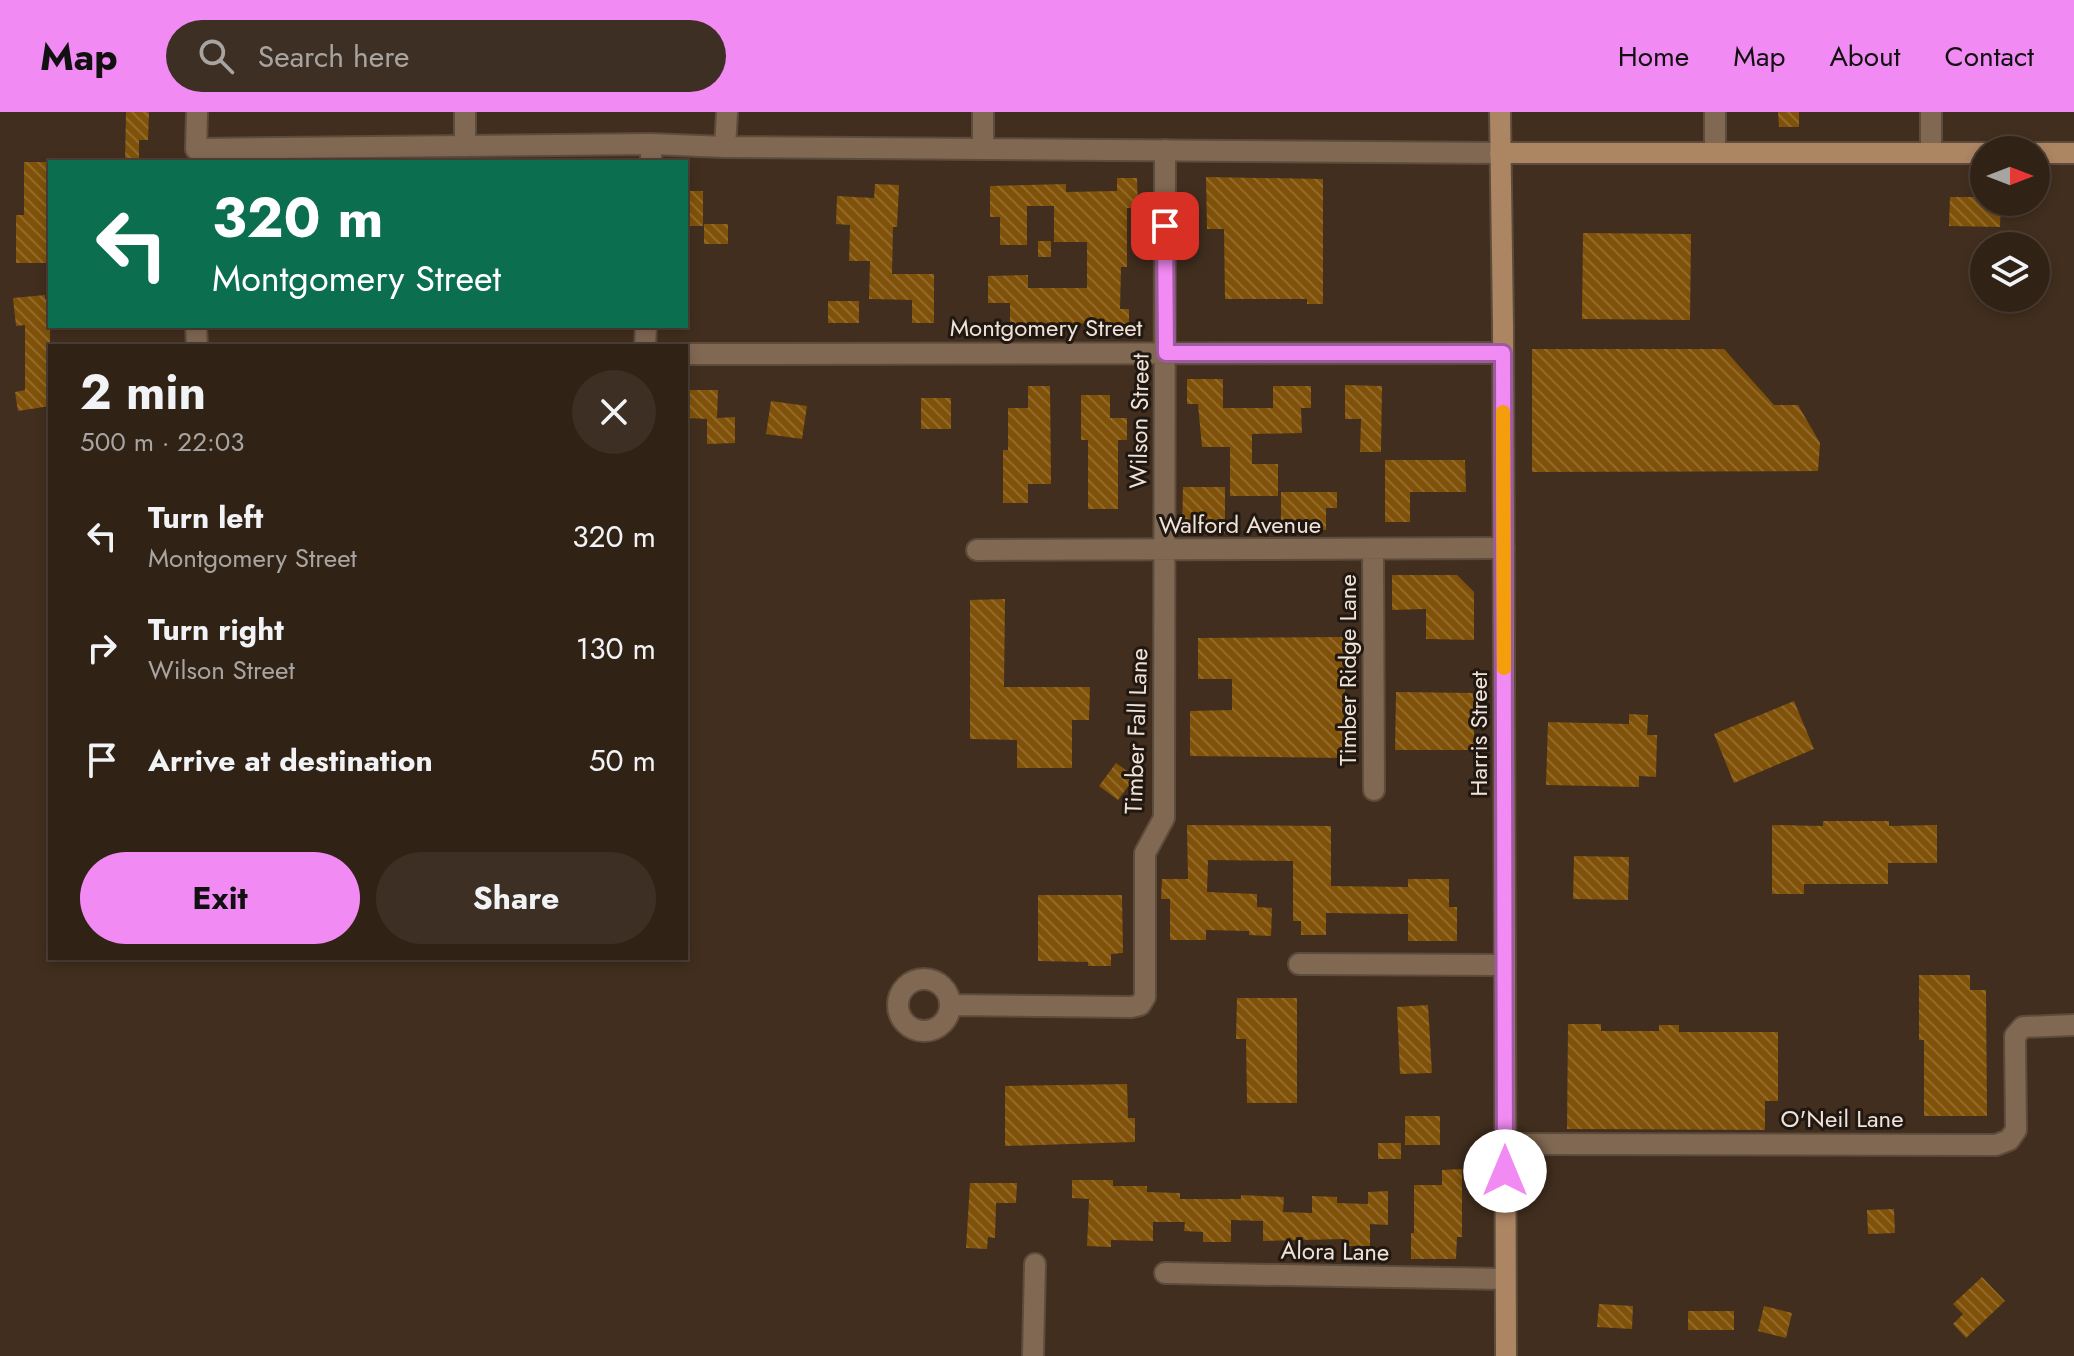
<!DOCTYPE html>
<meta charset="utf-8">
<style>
:root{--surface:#312216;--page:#3d2f23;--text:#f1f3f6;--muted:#a8a4a1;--line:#4c3f35;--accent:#f28af3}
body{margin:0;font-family:Jost,sans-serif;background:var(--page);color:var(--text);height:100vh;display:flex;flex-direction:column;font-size:30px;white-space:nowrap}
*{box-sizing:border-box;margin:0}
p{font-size:26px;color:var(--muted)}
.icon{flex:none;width:44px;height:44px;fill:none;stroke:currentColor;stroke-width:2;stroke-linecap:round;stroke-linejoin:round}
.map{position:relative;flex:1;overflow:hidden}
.sheet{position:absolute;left:48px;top:232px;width:640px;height:616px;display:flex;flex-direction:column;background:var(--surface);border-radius:0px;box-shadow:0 4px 12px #0003,0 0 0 2px var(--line)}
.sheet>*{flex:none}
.hud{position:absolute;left:48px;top:48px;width:640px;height:168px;border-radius:0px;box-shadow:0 4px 12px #0003,0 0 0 2px var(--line);background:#0b6e4f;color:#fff;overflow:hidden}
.needle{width:52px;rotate:90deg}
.fabs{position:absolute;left:1970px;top:24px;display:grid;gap:16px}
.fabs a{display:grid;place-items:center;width:80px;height:80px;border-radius:50%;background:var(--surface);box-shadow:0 4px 12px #0003,0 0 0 2px var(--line);font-size:40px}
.pin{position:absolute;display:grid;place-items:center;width:68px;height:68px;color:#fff;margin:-34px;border-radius:16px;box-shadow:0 4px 12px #0006}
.me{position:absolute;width:88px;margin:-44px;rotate:0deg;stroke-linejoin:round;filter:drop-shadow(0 0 6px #0008)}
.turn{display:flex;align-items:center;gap:28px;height:168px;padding:0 32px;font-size:36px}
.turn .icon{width:104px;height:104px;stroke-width:2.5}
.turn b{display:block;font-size:56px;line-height:68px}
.round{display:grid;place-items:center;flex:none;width:84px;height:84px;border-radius:42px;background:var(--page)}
.headline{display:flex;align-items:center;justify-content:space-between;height:136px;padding:0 32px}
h1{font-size:48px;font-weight:700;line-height:60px}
.button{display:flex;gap:16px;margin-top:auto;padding:16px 32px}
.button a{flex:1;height:92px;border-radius:48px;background:var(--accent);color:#111;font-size:32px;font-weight:700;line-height:92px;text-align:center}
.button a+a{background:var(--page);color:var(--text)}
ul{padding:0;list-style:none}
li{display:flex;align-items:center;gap:24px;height:112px;padding:0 32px}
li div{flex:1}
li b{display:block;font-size:30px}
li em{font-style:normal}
header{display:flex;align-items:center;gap:48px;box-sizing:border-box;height:112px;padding:0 40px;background:var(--accent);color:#111}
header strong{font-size:38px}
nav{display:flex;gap:44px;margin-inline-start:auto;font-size:28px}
.search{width:560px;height:72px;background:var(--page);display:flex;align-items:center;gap:20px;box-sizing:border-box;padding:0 28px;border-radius:44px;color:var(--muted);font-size:30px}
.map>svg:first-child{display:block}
.building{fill:url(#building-back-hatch)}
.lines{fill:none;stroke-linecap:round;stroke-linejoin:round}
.minor-casing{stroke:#5d4b3c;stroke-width:24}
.tertiary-casing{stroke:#5d4b3c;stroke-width:24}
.secondary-casing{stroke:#5d4b3c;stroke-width:24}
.minor{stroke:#806852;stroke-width:20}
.tertiary{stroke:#806852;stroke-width:20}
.secondary{stroke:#ac8563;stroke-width:20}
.route-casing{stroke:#9d5a9e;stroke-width:20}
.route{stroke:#f28af3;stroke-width:14}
.slow{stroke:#f59e0b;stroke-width:14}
.labels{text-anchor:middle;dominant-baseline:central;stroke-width:6;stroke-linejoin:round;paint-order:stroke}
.street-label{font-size:24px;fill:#efe2d8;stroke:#211811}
</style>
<header>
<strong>Map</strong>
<div class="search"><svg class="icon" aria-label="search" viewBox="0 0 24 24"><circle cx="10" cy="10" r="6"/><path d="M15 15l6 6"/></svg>Search here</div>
<nav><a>Home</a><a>Map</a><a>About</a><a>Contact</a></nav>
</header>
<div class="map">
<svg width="2074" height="1244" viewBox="0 0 2074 1244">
<defs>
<pattern id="building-back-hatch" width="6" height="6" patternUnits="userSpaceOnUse" patternTransform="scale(2)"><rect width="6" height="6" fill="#805209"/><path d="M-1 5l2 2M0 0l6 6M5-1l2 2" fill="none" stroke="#926b2c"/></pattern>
</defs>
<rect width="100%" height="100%" fill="#412e1e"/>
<path class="building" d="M126,0H149L148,28H139V50H125Z
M1778,0H1799V15H1779Z
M24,50H50V151H16V103H24Z
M1206,65L1323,67V192H1307V187H1225L1224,117H1207Z
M1117,66H1137L1138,96H1127V155H1121L1120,197H1129V212L1029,211V213H1010V191H988V164L1028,163V176H1087V130H1054V94H1027V133H1000V105H990V74L1066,72V80L1117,79Z
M875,72L899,73L897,115H893L892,162H934V211H912V188L869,187L870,149H849L850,113L836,112L837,84L874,86Z
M686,79H703V114H686Z
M1950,85H1976V89L2001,90L2000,115L1949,114Z
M704,112H728V132H704Z
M1583,121L1691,122L1690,208L1582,207Z
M1038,129H1051V145H1038Z
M45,183V187H50V294L18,299L15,280L25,278V213L16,214L13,186Z
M828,189H859V211H828Z
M1532,237H1724L1774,293H1798L1820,331L1818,359L1532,360Z
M1187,267H1223V296H1273V274H1311V296H1301L1302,321L1252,322V352H1278V384H1230V335H1202L1198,292H1187Z
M1345,273L1382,274L1381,340H1360L1361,307H1345Z
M1028,274H1050L1051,372H1028V391H1003V338H1008V296H1028Z
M686,278H718L717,306L735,305V331L707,332V307L686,306Z
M1081,283H1110V306H1127V328H1118V397H1088V328H1081Z
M921,286H951V317H921Z
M771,289L807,294L802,327L766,322Z
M1385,348H1465L1466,380H1410V410H1385Z
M1183,375H1225V421H1182Z
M1281,380H1337V396H1326V418L1281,419Z
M1392,463H1457L1474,480V528L1426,527V497L1392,498Z
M1005,487L1004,575H1090L1089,608H1072V656H1017V628L970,627V488Z
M1345,525V646L1190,644V599L1232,598V567H1198V526Z
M1396,580L1474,581V638H1395Z
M1794,589L1814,637L1734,671L1714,622Z
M1629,602L1648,603L1647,623H1657L1656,665L1639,664V675L1546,673L1548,610L1629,612Z
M1116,651L1135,665L1118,688L1099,674Z
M1823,709H1889V714L1937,713V751H1888V772H1804V782H1772V713L1823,714Z
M1187,713L1331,714V774L1408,775V767H1449V795H1457V829H1408V802L1326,801V823H1301V809H1293V749L1208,748L1207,780L1257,782V795L1272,796L1271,824L1249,823V819L1206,818V828H1170V787H1161L1162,767H1188Z
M1574,744L1629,745L1628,788L1573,787Z
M1038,783H1122L1123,841L1111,842V854H1088V850L1038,849Z
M1919,863H1970V878H1986L1987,1004H1924V928H1919Z
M1237,886H1297V991H1247L1246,927H1236Z
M1428,893L1432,961L1400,962L1397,895Z
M1568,912H1601V919H1659V913H1679V920H1778V989H1765V1018L1567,1017Z
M1127,972L1128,1006H1135V1030L1005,1034V974Z
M1405,1004H1440V1033H1405Z
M1378,1031H1401V1047H1378Z
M1462,1057V1125H1457L1456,1147H1411V1121H1414V1073H1442V1058Z
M1072,1068H1113V1074H1147V1080L1180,1081V1087H1241V1083L1284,1085L1283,1100L1312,1101V1084L1337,1085V1091L1368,1092V1080L1388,1079V1113L1370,1112V1134H1345V1127L1263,1129V1109L1231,1108V1130H1203V1120L1184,1119L1185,1110H1153V1129L1111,1128V1135L1087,1134L1089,1087L1072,1086Z
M970,1071H1017L1016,1091H996L995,1126L988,1125L987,1137L966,1136Z
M1894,1097L1895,1121L1868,1122L1867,1098Z
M1982,1165L2005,1189L1966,1226L1953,1212L1963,1202L1953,1192Z
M1599,1192L1633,1194L1632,1217L1597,1215Z
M1764,1194L1792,1201L1786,1226L1758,1219Z
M1688,1199H1734V1218H1688Z"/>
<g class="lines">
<g class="minor-casing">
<path id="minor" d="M465,34V0
M725,35L727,0
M1715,40V0
M1931,41V0
M651,50V32
M196,214L197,234
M645,234L646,214
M686,242L1503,241
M1373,437L1374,678
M977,438L1504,436
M1299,852L1505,853
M898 893a26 26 0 1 1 52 0a26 26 0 1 1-52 0Z
M950,893L1131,895L1140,893L1145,885V741L1164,706L1165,38
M1505,1032L1996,1033L2009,1028L2016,1018L2015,924L2023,915L2074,913
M1165,1161L1504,1167
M1033,1244L1035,1152"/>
</g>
<g class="tertiary-casing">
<path id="tertiary" d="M197,0L196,37L651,32L725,35L1500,41
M983,37V0"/>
</g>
<g class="secondary-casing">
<path id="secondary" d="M1500,0L1503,213L1506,1244
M1500,41H1984
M2036,41H2074"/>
</g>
<use href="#minor" class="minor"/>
<use href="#tertiary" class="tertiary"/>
<use href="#secondary" class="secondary"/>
</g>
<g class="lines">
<g class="route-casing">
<path id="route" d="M1165,114L1166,241H1503L1505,1059"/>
</g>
<use href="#route" class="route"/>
<path class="slow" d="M1503,300L1504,556"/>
</g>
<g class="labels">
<g class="street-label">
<text x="1046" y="215">Montgomery Street</text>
<text transform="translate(1139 309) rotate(-89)">Wilson Street</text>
<text x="1240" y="412">Walford Avenue</text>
<text transform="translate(1347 558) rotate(-90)">Timber Ridge Lane</text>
<text transform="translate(1136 619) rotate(-88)">Timber Fall Lane</text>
<text transform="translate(1478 622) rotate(-90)">Harris Street</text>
<text x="1842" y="1006">O'Neil Lane</text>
<text transform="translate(1335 1139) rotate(1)">Alora Lane</text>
</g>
</g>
</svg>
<div class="fabs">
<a><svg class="needle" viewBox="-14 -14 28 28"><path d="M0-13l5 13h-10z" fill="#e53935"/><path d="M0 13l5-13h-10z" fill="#a8a4a1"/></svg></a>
<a><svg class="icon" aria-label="layers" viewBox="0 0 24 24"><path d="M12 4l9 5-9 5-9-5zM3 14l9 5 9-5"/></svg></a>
</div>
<div class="pin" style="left:1165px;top:114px;background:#d93025"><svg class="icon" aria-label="arrive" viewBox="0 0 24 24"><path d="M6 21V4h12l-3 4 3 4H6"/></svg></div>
<svg class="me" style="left:1505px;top:1059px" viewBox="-20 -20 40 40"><circle r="19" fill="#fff"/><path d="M0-13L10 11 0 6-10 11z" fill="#f28af3"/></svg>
<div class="hud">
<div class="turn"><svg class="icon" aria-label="left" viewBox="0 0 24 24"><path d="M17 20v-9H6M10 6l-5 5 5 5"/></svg><div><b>320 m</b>Montgomery Street</div></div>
</div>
<section class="sheet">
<div class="headline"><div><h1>2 min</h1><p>500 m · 22:03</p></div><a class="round"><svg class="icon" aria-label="close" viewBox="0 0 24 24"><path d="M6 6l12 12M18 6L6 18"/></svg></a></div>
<ul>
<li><svg class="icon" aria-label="left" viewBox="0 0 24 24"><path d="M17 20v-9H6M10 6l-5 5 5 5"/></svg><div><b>Turn left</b><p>Montgomery Street</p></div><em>320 m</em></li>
<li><svg class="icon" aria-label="right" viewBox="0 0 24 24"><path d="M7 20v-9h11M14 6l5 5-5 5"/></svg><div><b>Turn right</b><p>Wilson Street</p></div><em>130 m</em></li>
<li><svg class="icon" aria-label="arrive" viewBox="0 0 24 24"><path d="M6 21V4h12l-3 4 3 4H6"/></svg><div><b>Arrive at destination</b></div><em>50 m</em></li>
</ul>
<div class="button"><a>Exit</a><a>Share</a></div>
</section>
</div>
